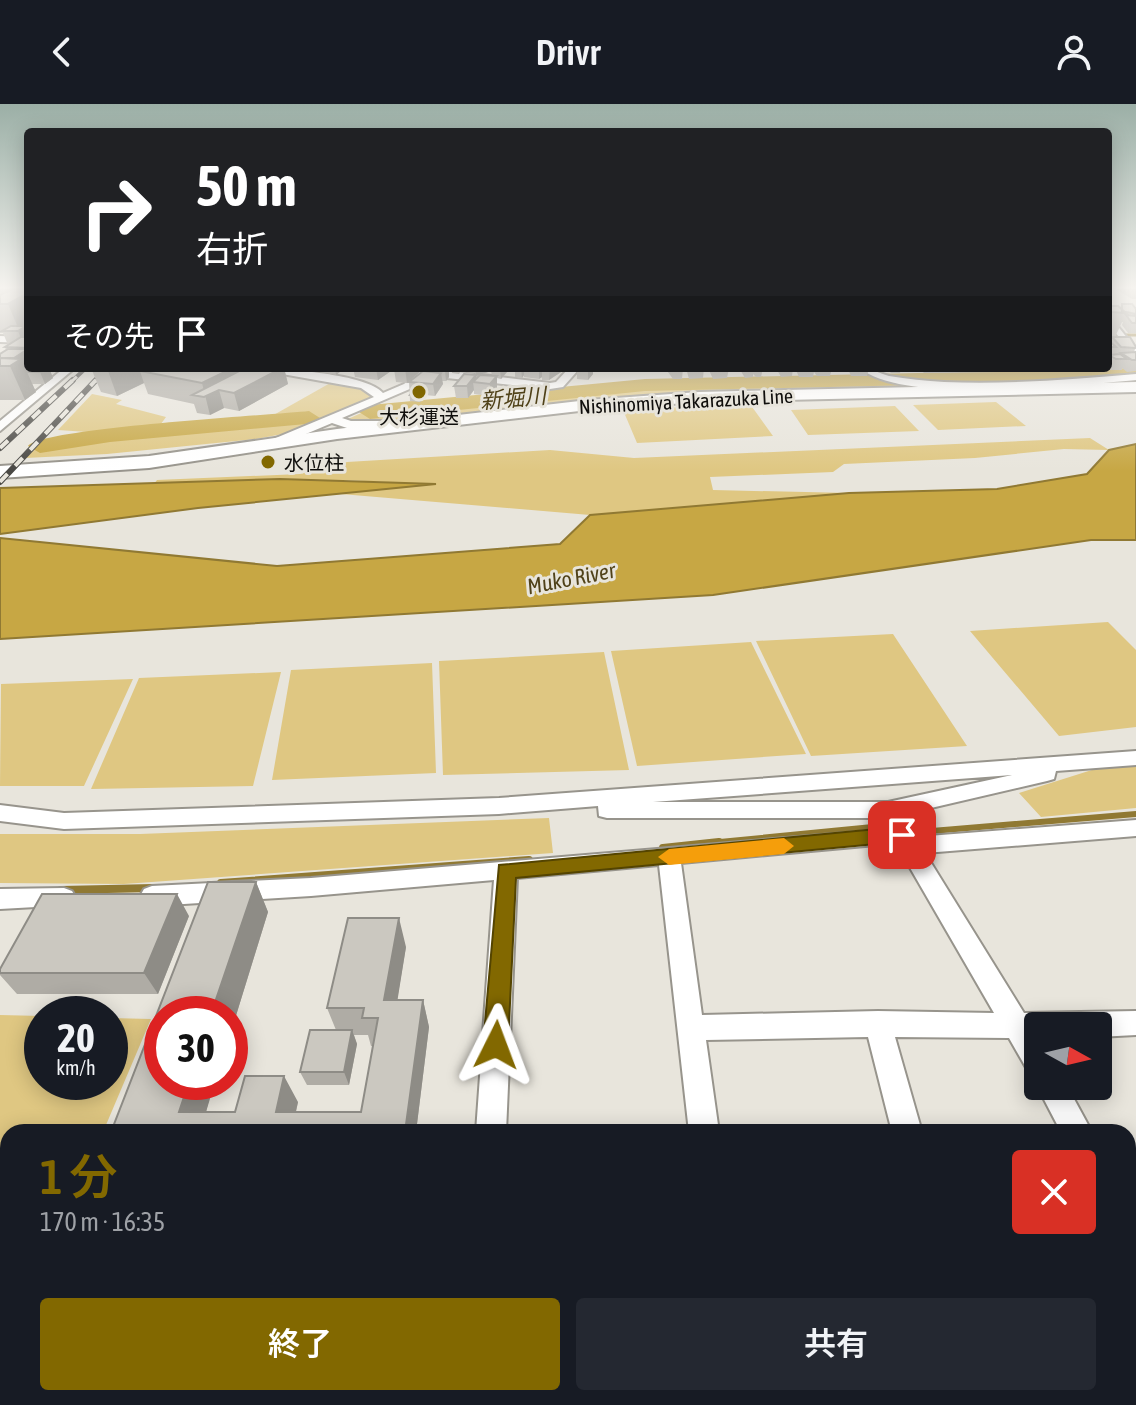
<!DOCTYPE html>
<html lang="ja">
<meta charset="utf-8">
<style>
:root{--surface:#171b24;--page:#242831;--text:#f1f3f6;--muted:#9ea1a6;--accent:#826800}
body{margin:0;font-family:"Asap Condensed","Noto Sans JP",sans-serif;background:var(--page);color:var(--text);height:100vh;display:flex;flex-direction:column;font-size:30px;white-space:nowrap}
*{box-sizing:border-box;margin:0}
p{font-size:26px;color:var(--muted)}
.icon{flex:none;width:44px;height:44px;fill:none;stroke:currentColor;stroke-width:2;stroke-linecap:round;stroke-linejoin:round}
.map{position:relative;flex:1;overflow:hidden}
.panel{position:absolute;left:0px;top:1020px;width:1136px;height:282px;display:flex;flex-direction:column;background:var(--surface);border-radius:24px 24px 0 0;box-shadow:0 4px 20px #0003}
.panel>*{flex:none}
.guide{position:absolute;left:24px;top:24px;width:1088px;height:244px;border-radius:8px;box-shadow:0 4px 20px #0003;background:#202124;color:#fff;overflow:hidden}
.needle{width:52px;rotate:98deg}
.fabs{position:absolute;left:1024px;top:908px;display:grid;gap:16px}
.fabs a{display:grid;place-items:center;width:88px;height:88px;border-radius:8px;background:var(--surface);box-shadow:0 4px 20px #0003;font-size:40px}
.speed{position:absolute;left:24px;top:892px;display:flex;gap:16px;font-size:40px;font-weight:700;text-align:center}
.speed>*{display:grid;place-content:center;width:104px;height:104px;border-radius:50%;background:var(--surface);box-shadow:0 4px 20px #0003;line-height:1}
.speed small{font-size:20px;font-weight:400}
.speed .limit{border:12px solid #d22;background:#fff;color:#111}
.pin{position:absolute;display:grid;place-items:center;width:68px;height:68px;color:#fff;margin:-34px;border-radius:16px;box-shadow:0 4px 12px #0006}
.me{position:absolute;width:88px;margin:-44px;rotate:3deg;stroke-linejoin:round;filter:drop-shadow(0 0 6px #0008)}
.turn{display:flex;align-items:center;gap:28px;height:168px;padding:0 40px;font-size:36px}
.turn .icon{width:104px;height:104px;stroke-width:2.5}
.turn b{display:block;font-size:56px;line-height:68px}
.then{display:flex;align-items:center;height:76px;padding:0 40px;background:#0003;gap:16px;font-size:30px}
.round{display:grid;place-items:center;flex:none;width:84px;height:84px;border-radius:8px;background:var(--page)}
.head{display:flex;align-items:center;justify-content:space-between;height:136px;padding:0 40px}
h1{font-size:48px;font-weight:600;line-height:60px;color:var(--accent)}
.action{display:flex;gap:16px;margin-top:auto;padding:16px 40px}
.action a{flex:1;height:92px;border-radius:8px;background:var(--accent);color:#fff;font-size:32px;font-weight:600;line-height:92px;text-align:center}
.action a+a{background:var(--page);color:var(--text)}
header{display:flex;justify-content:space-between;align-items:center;height:104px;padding:0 40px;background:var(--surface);font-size:36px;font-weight:600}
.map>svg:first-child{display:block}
.green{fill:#dfc782}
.water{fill:#c7a744;stroke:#907933;stroke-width:2}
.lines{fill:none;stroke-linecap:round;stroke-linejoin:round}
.stream-far2{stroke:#907933;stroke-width:3}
.stream-far1{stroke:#907933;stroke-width:6}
.stream{stroke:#907933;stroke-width:8}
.river{fill:#c7a744;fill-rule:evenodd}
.minor-casing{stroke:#97948c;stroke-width:4}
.secondary-casing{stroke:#97948c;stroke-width:4}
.minor{fill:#fff;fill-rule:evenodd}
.secondary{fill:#fff;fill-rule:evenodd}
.rail-far1-casing{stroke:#494844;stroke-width:4}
.rail-casing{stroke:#494844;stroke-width:6}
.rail-far1{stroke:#e8e5dc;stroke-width:3;stroke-dasharray:8;stroke-linecap:butt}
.rail{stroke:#e8e5dc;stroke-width:4;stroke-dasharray:11;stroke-linecap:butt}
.wall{fill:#afaca5;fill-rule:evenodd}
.shaded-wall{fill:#8e8c86}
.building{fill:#cbc8c0;stroke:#8e8c86;stroke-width:2}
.route{fill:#826800;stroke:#544400;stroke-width:2}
.slow{fill:#f59e0b}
.poi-dot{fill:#826800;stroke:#e8e5dc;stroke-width:3}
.labels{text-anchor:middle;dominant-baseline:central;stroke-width:6;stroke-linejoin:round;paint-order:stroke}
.far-street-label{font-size:20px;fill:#0f0e0c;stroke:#e8e5dc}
.far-poi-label{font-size:20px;fill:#0f0e0c;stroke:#e8e5dc}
.far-water-label{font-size:22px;font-style:italic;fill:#504219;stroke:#e8e5dc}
</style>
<header><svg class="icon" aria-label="back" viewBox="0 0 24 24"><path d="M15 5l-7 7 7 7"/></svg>Drivr<svg class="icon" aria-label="person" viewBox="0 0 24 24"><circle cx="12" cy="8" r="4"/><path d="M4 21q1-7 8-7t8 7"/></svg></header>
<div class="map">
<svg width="1136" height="1301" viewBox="0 0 1136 1301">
<rect width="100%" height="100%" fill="#e8e5dc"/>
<path class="green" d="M872,275L919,280L923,284L740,289L457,315H348L370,305L624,280Z
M332,278L372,288L373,295L299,327L256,335L107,350L25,354L36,344L313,313L263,317Z
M92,290L122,296L116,300L166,313L158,324C124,329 92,329 58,326Z
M996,298L1026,322L938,326L913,301Z
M750,300L773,332L637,339L623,306Z
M895,302L919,327L808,331L791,306Z
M1090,334L1109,346L1064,345L975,354L844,360L833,368L710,373L713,386L849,389L590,411L341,390L428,380L344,376L154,380L157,376L300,370L347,358L550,346L634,354Z
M1108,518L1136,546V623L1059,632L970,527Z
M893,530L967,642L811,652L756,537Z
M751,538L806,650L637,662L611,547Z
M604,548L629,666L443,671L439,557Z
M432,559L436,669L272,676L291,566Z
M281,568L253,682L91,685L139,574Z
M133,575L84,682H0L1,580Z
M1136,662V704L1041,713L1019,689L1095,665Z
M549,714L553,749L124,780L0,779V730H140Z
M0,911L42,912V978H110V914L151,915L103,1028H8V1196L0,1195Z
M168,1294H456V1301H166Z"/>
<path class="water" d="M1136,340V436H1091L713,491L0,535V434L277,462L560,440L590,411L849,389L997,385L1087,370L1109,346Z
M280,375L436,380L198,404L0,430V384Z"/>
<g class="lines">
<path class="stream-far2" d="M1126,235L1124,231H1136"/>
<path class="stream-far1" d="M908,723L920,728L1136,710
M699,740L883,722"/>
<path class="stream" d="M663,744L719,738
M221,779L529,756
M61,786L154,784"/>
<path class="river" d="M1136,264V276L645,287L370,315L359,308L370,301L645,275Z
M309,307L320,314L317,319L110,338L40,349L28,342C41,324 272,311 309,307Z"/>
<g class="minor-casing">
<path id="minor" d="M1108,210L1136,245V255L1108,219Z
M0,232L28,233V239L0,238Z
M64,264H75L0,327V317Z
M249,264C276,264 366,269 383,289L404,280L425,264L550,279L556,278L569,264H580L563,283L550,285L428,272L412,284L342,314L351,317H414L418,319V323L350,325L332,319L275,343L271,342V336L374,293L361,284Z
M860,264C872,264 878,269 889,272C907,275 926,277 944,278C1008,281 1073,275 1136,270V276C1078,281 902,301 860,264Z
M1136,647V661L1056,667L1054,675L1047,677L888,714H607L599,712L598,702L499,710L64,725L0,717V701L64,709L499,694ZM1012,671L888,698H653Z
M1136,716V732L925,749L1024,909L1136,907V931L1098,933V922H1038V971L1028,967L1009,934L895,933L922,1028H892L868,933L706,936L719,1028H689L659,761L517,774L506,1028H476L494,776L311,792L152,802L144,799L140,792L144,785L152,782L311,774L894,725L902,722L913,729L928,732ZM887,740L898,743L994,909L878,907L702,911L681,759Z
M64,784L72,787L76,794L72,801L0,805V785Z
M1038,979V982H1067L1092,1028H1061L1037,982Z
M1128,1107L1136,1110V1156L1128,1153Z
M1128,1244L1136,1245V1281L1128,1280Z
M135,1294H171L168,1301H132Z
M457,1294H493V1301H457Z
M944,1294H980V1301H944Z"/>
</g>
<g class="secondary-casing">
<path id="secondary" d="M1136,278V288L699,298L588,306L337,335L149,364L0,374V362L149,352L337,325L588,296L699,288Z"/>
</g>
<use href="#minor" class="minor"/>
<use href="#secondary" class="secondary"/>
<g class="rail-far1-casing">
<path id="rail-far1" d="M71,278L86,264
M95,278L108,264"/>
</g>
<g class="rail-casing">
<path id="rail" d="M0,344L73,276
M0,378L96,276"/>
</g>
<use href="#rail-far1" class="rail-far1"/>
<use href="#rail" class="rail"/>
</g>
<path class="wall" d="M0,185H28V264H49L53,274L45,280H32L36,288L25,296H0V250L6,246L5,243L8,241L3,229H0Z
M1118,185H1136V195H1132L1117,186Z
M1122,200L1135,204L1136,203V229H1128L1122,221L1123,218H1122L1115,233L1136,242L1134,248H1136V267L1127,268L1122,264V266H1111L1108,265V267H1080L1077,265L1076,268H1068L1065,266V268H1043L1039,265L1038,268H1005L1002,266V268L924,269L918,264H1108V202L1120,204Z
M91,264H284L288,280L239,307L224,304L210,311L197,309L194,300L148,290L144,279L117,292L101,288Z
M319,264H345L336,271L320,268Z
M353,264H424L411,276L427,267V264H463L459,270L452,269L451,264L449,267V273L446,277H442L443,280L435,292L425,291L420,298L410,297L409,278L407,279L396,278L394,265L378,276L355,273Z
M465,264H564V266L549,276H542V273L539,275L524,273V271L522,274L515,273V266L510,265L501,275L497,274V284L491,292L474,290V286L468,294H456L454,282L476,271L475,269L466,268ZM491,267L492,272L480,271Z
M577,264H593V270L588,276L577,275Z
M665,264H683L682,275H673Z
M686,264H704L703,274L689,275Z
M708,264H729L727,274L713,275Z
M739,264H763L761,273H756L753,270V273L745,274Z
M776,264H793L792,272L781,273Z
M795,264H832L830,272H817L814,268L813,273H799Z
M846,264H869L867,272H851L848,265L846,266Z
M885,264H901L900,269H891Z
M256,778L268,808L230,931V910L206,1008H235L298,998L296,1008H361L373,942H371L368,931H354L357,940L349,981H307L300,968L336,926L327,904L406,843L397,896H423L429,923L416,1028H111Z
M189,812L158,890H17L0,871V865Z"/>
<path class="shaded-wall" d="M0,185H28V237H22L18,227L19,226L8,200H6Z
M28,245V264L27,268L36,288L25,296L10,262L11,256Z
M46,264H49L53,274L45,280L40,268Z
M107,264H176L140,267L144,279L117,292Z
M233,264H284L288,280L239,307L234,289L219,286L224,304L210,311L202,279Z
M335,264H345L336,271Z
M376,264H394V265L378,276Z
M405,264H424L407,279Z
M446,264H451L449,267V273L446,277L445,266Z
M475,264H491V267L476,272V279L473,278L474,286L468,294L467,282L476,271Z
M500,264H510L501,275Z
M521,264H524V271L522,274Z
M539,264H544H542V273L539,275Z
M550,264H564V266L549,276Z
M593,264V270L588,276V265Z
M441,269L443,280L435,292L433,280Z
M497,272V284L491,292L490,280Z
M425,286V292L420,298L419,292Z
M256,778L268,808L230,931V910H211Z
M177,790L189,812L158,890L144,869Z
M399,814L406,843L393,924L384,896Z
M423,896L429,923L416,1028H405Z
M352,926L357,940L349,981L344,968Z
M284,972L298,998L291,1028L276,1008Z
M189,978H215L200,1028L179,1008Z"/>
<path class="building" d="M12,185H28V189L8,200H0V191Z
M1122,200H1132L1136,205V210L1122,207Z
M1108,202H1118L1126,209L1111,208L1108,206Z
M1126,211L1136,212V219H1132Z
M11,222H26L18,227H2Z
M21,233H28V244L5,243Z
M1112,233H1130L1136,243L1135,244L1121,243Z
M1108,236L1116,243H1108Z
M8,245H28L14,254H0V250Z
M1136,248V256H1132L1121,249Z
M1120,250L1127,255H1116L1109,251Z
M0,254L21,255L10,262H0Z
M24,262H28V264H46L40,268H27Z
M148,264H233L202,279L140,267Z
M245,264H282L234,289L219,286L204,293L192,291Z
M423,267L441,269L433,280L409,278Z
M464,270L476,271L467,282H454Z
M480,271L497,272L490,280L473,278Z
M416,285L425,286L419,292L410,291Z
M208,778H256L211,910H162V978H189L179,1008H235L245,972H284L276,1008H361L378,914H362L364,904H327L348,814H399L384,896H423L405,1028H111Z
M42,790H177L144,869H0V865Z
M310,926H352L344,968H300Z"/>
<linearGradient id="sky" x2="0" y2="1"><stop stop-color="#9bafa6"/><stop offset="0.5" stop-color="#f5f3ef"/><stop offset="1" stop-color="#f5f3ef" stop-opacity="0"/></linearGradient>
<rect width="1136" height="367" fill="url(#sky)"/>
<path class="route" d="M887,724L909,726L915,736L912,741L887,739L516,774L508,941L505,949L496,953L487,949L483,941L499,761Z"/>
<path class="slow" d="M784,734L794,742L784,750L669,761L658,753L669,745Z"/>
<g class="poi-dot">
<circle cx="419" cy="288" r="8"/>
<circle cx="268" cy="358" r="8"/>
</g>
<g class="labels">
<g class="far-street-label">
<text transform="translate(686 297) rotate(-3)">Nishinomiya Takarazuka Line</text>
</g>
<g class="far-poi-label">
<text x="419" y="312">大杉運送</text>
<text x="284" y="358" text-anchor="start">水位柱</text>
</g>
<g class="far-water-label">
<text transform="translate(513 294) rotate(-5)">新堀川</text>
<text transform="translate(571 474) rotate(-11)">Muko River</text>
</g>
</g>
</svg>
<div class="fabs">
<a><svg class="needle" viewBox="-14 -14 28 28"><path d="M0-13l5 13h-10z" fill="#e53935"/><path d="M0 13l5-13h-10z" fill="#9ea1a6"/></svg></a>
</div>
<div class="speed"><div>20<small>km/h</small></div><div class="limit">30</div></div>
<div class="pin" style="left:902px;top:731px;background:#d93025"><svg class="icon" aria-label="arrive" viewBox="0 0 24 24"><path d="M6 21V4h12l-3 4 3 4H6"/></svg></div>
<svg class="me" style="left:496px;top:941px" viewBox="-20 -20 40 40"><path d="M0-17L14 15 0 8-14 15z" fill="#826800" stroke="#fff" stroke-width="4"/></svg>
<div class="guide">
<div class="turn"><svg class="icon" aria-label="right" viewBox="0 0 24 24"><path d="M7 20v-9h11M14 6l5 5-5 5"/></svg><div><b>50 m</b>右折</div></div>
<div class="then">その先<svg class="icon" aria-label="arrive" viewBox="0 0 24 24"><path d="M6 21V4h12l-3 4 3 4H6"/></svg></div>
</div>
<section class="panel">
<div class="head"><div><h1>1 分</h1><p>170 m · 16:35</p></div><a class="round" style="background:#d93025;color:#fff"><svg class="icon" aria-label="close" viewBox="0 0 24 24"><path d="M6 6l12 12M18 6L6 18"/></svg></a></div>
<div class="action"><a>終了</a><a>共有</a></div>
</section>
</div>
